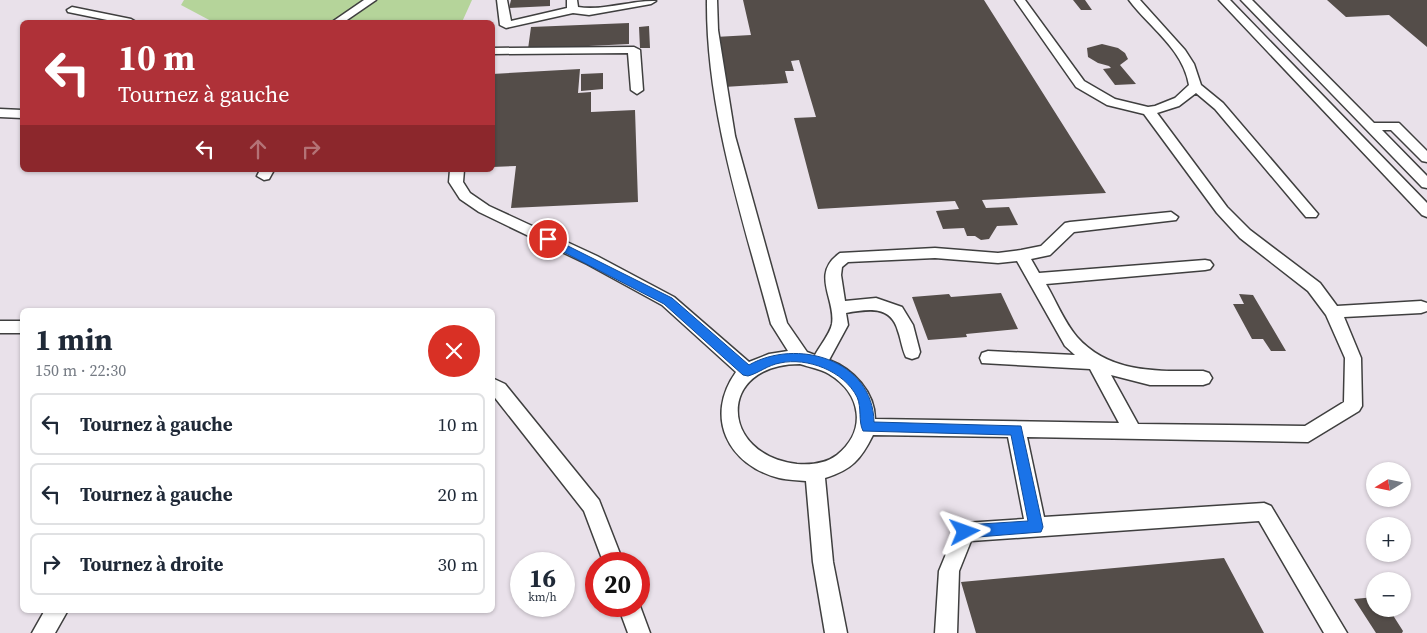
<!DOCTYPE html>
<html lang="fr">
<meta charset="utf-8">
<style>
:root{--surface:#fff;--page:#f2f2f3;--text:#1f2937;--muted:#747a83;--line:#e0e1e3}
body{margin:0;font-family:"Source Serif 4",serif;background:var(--page);color:var(--text);height:100vh;display:flex;flex-direction:column;font-size:19px;white-space:nowrap}
*{box-sizing:border-box;margin:0}
p{font-size:16px;color:var(--muted)}
.icon{flex:none;width:28px;height:28px;fill:none;stroke:currentColor;stroke-width:2;stroke-linecap:round;stroke-linejoin:round}
.map{position:relative;flex:1;overflow:hidden}
.details{position:absolute;left:20px;top:308px;width:475px;height:305px;display:flex;flex-direction:column;background:var(--surface);border-radius:8px;box-shadow:0 1px 4px #0004}
.details>*{flex:none}
.guide{position:absolute;left:20px;top:20px;width:475px;height:152px;border-radius:8px;box-shadow:0 1px 4px #0004;background:#af3138;color:#fff;overflow:hidden}
.needle{width:32px;rotate:260deg}
.buttons{position:absolute;left:1366px;top:462px;display:grid;gap:10px}
.buttons a{display:grid;place-items:center;width:45px;height:45px;border-radius:50%;background:var(--surface);box-shadow:0 1px 4px #0004;font-size:25px}
.speed{position:absolute;left:510px;top:552px;display:flex;gap:10px;font-size:25px;font-weight:700;text-align:center}
.speed>*{display:grid;place-content:center;width:65px;height:65px;border-radius:50%;background:var(--surface);box-shadow:0 1px 4px #0004;line-height:1}
.speed small{font-size:12px;font-weight:400}
.speed .limit{border:8px solid #d22;background:#fff;color:#111}
.pin{position:absolute;display:grid;place-items:center;width:42px;height:42px;color:#fff;margin:-21px;border:2px solid #fff;border-radius:50%;box-shadow:0 1px 5px #0007}
.me{position:absolute;width:55px;margin:-28px;rotate:86deg;stroke-linejoin:round;filter:drop-shadow(0 0 4px #0008)}
.turn{display:flex;align-items:center;gap:18px;height:105px;padding:0 15px;font-size:22px}
.turn .icon{width:65px;height:65px;stroke-width:2.5}
.turn b{display:block;font-size:35px;line-height:42px}
.lanes{display:flex;align-items:center;height:48px;padding:0 15px;background:#0003;justify-content:center;gap:25px;direction:ltr}
.lanes .off{opacity:.35}
.round{display:grid;place-items:center;flex:none;width:52px;height:52px;border-radius:26px;background:var(--page)}
.headline{display:flex;align-items:center;justify-content:space-between;height:85px;padding:0 15px}
h1{font-size:30px;font-weight:700;line-height:38px}
ul{padding:0;list-style:none}
li{display:flex;align-items:center;gap:15px;height:62px;margin:0 10px 8px;padding:0 5px;border:2px solid var(--line);border-radius:8px}
li div{flex:1}
li b{display:block;font-size:19px}
li em{font-style:normal}
.map>svg:first-child{display:block}
.industrial{fill:#e9e1ea;fill-rule:evenodd}
.forest{fill:#b5d49a}
.building{fill:#544d49}
.lines{fill:none;stroke-linecap:round;stroke-linejoin:round}
.service-casing{stroke:#3f3f3f;stroke-width:3}
.service{fill:#fff;fill-rule:evenodd}
.route{fill:#1a73e8;stroke:#114b97}
</style>
<div class="map">
<svg width="1427" height="633" viewBox="0 0 1427 633">
<rect width="100%" height="100%" fill="#fdfaed"/>
<path class="industrial" d="M0,0H1427V633H0ZM22,22H492V170H22ZM22,310H492V610H22ZM1375,471H1402V499H1375ZM1375,526H1402V554H1375ZM521,564H564V606H521ZM596,564H639V606H596ZM1375,581H1402V609H1375Z"/>
<path class="forest" d="M184,0H472L462,22H213L181,5Z"/>
<path class="building" d="M511,0H550V6L509,8Z
M743,0H984L1106,193L982,200L986,208L1009,207L1018,225L997,226L989,239L981,240L975,236H967L964,228L943,229L936,211L959,209L955,201L818,209L794,118L816,117L799,60L791,61L794,71H785L788,83L724,87L715,37L751,35Z
M1073,0H1085L1092,10H1081Z
M1327,0H1427V47L1389,15L1346,17Z
M629,23V44L528,49L531,27Z
M649,26L650,48H640L639,27Z
M1102,44L1118,48L1125,53L1128,59L1120,65L1136,84L1115,85L1103,69L1111,68L1109,66L1098,63L1088,57L1087,48Z
M580,69L578,93L591,92V112L635,110L638,202L511,208L516,166L492,167V74Z
M603,73V89L581,91V74Z
M1001,293L1018,329L966,334L967,337L928,340L912,297L949,294L951,297Z
M1239,294L1253,295L1286,351H1271L1263,339H1252L1233,304H1244Z
M1224,558L1264,633H976L961,582Z
M1375,597V609H1389L1403,631L1402,633H1376L1354,599Z"/>
<g class="lines">
<g class="service-casing">
<path id="service" d="M364,0H376L344,22H332Z
M497,0H507L511,21L567,8V0H577L578,7C604,11 632,0 656,1L651,4L589,15L573,13L506,28L500,25Z
M707,0H717L718,30L735,136L787,323L807,352L815,355C819,347 830,334 832,324C836,299 810,274 840,253L935,248L998,253L1021,250L1041,246L1065,223L1070,222L1171,212L1178,217L1176,220L1074,232L1050,255L1031,259L1039,273L1205,260L1210,261L1213,265L1210,269L1205,270L1046,284C1056,301 1064,322 1077,337C1110,374 1158,371 1203,371L1209,373L1212,378L1209,383L1203,385H1150L1111,375L1138,424L1305,426L1344,402L1345,358L1326,315L1308,291L1240,238L1217,213L1144,114L1107,105L1076,87L1015,0H1025L1084,81L1115,99L1148,107L1155,106L1175,98L1189,85C1183,49 1150,28 1129,0H1140L1185,50L1194,64L1201,85L1223,103L1318,214L1316,217H1306L1215,109L1196,93L1179,106L1157,113L1227,207L1250,230L1320,283L1337,306L1421,301L1427,303V311L1421,313L1344,317L1361,358L1362,406L1359,411L1308,442L1027,437L1044,517L1264,503L1271,506L1347,633H1324L1259,521L971,541L959,571L957,633H935L939,571L958,525L965,523L1024,519L1008,437L873,435C861,459 852,470 825,478L833,562L847,633H825L813,562L806,481C797,480 788,480 779,478C728,465 704,417 736,372L662,305L587,264L479,212L460,199L449,182L450,170H464L463,182L470,193L489,206L597,256L674,297L749,362L769,354L788,351L771,324C743,219 706,110 707,0ZM935,258L998,263L1017,261L1065,346L1075,355L988,351L982,353L980,358L982,363L1090,369L1119,423L875,419C875,392 853,369 829,360L848,325L846,313C868,309 891,305 898,331C901,339 902,349 906,357L912,359L918,357L920,352L913,325L902,307L876,298L845,301L841,275L842,267L848,262ZM800,364C809,367 821,369 829,374C862,394 867,431 837,455C825,464 811,465 797,464C719,455 716,364 800,364Z
M1219,0H1230L1427,203V217L1422,215Z
M1241,0H1252L1374,123H1399L1427,151V162L1422,161L1391,130H1382L1427,176V188L1422,187Z
M72,7L131,19L136,22H117L68,12L67,10Z
M634,47L640,50L643,90L637,94L631,90L628,53L492,54V48Z
M0,109L22,110V118L0,117Z
M260,170H274L269,179L264,180L257,176Z
M0,321H22V333H0Z
M492,378L505,384L599,500L624,564H604L584,511L492,394Z
M639,604L640,606L650,633H628L618,606H639Z
M45,610H68L55,633H32Z"/>
</g>
<use href="#service" class="service"/>
</g>
<path class="route" d="M548,236L672,298L749,365C796,338 873,359 874,422L1021,426L1043,527L1041,532L965,538L960,537L958,532L960,527L965,525L1028,521L1011,435L863,431C858,421 862,408 857,397C844,371 807,357 780,363C768,365 759,373 748,376L743,375L664,304L544,242V237Z"/>
</svg>
<div class="buttons">
<a><svg class="needle" viewBox="-14 -14 28 28"><path d="M0-13l5 13h-10z" fill="#e53935"/><path d="M0 13l5-13h-10z" fill="#747a83"/></svg></a>
<a>+</a>
<a>−</a>
</div>
<div class="speed"><div>16<small>km/h</small></div><div class="limit">20</div></div>
<div class="pin" style="left:548px;top:239px;background:#d93025"><svg class="icon" aria-label="arrive" viewBox="0 0 24 24"><path d="M6 21V4h12l-3 4 3 4H6"/></svg></div>
<svg class="me" style="left:965px;top:532px" viewBox="-20 -20 40 40"><path d="M0-17L14 15 0 8-14 15z" fill="#1a73e8" stroke="#fff" stroke-width="4"/></svg>
<div class="guide">
<div class="turn"><svg class="icon" aria-label="left" viewBox="0 0 24 24"><path d="M17 20v-9H6M10 6l-5 5 5 5"/></svg><div><b>10 m</b>Tournez à gauche</div></div>
<div class="lanes"><svg class="icon" aria-label="left" viewBox="0 0 24 24"><path d="M17 20v-9H6M10 6l-5 5 5 5"/></svg><svg class="icon off" aria-label="ahead" viewBox="0 0 24 24"><path d="M12 20V5M6 11l6-6 6 6"/></svg><svg class="icon off" aria-label="right" viewBox="0 0 24 24"><path d="M7 20v-9h11M14 6l5 5-5 5"/></svg></div>
</div>
<section class="details">
<div class="headline"><div><h1>1 min</h1><p>150 m · 22:30</p></div><a class="round" style="background:#d93025;color:#fff"><svg class="icon" aria-label="close" viewBox="0 0 24 24"><path d="M6 6l12 12M18 6L6 18"/></svg></a></div>
<ul>
<li><svg class="icon" aria-label="left" viewBox="0 0 24 24"><path d="M17 20v-9H6M10 6l-5 5 5 5"/></svg><div><b>Tournez à gauche</b></div><em>10 m</em></li>
<li><svg class="icon" aria-label="left" viewBox="0 0 24 24"><path d="M17 20v-9H6M10 6l-5 5 5 5"/></svg><div><b>Tournez à gauche</b></div><em>20 m</em></li>
<li><svg class="icon" aria-label="right" viewBox="0 0 24 24"><path d="M7 20v-9h11M14 6l5 5-5 5"/></svg><div><b>Tournez à droite</b></div><em>30 m</em></li>
</ul>
</section>
</div>
